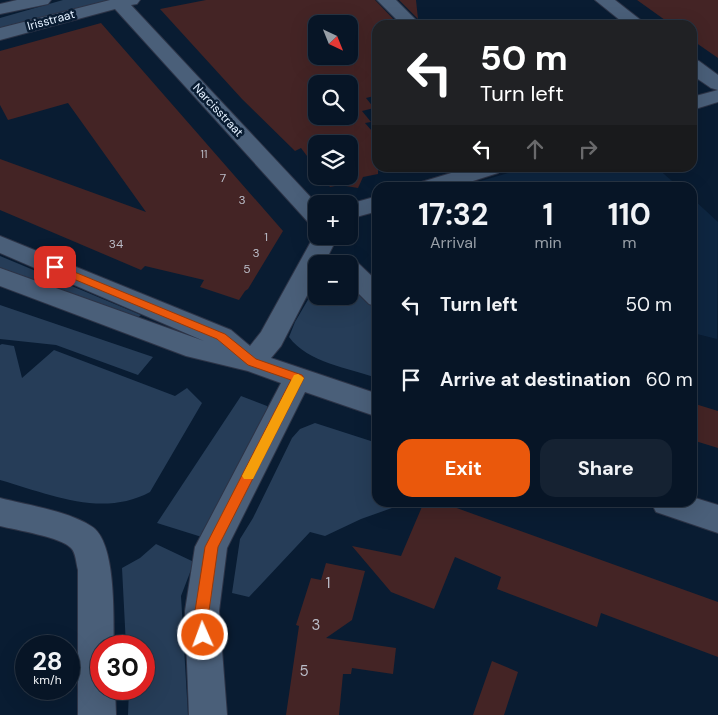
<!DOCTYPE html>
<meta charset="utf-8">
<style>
:root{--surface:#071526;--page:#152232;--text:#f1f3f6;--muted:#989fa7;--line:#283443;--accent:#ea580c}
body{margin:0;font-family:"DM Sans",sans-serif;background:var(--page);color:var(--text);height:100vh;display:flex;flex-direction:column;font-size:19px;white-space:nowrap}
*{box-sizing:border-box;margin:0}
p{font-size:16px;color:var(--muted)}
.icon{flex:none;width:28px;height:28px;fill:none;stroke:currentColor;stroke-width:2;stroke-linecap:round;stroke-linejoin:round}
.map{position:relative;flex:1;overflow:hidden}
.sheet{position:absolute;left:372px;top:182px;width:325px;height:325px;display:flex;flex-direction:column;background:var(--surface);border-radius:15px;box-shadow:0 5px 20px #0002,0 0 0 1px var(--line)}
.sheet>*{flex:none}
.guide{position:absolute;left:372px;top:20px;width:325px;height:152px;border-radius:15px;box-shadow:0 5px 20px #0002,0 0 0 1px var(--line);background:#202124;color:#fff;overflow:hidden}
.needle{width:32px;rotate:137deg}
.fabs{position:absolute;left:308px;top:15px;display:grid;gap:10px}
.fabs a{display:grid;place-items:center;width:50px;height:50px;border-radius:10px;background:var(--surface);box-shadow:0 5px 20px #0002,0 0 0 1px var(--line);font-size:25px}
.speed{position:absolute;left:15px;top:635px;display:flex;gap:10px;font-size:25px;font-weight:700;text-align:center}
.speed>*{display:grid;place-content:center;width:65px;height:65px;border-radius:50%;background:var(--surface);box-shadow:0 5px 20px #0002,0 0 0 1px var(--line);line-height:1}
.speed small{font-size:12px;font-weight:400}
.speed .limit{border:8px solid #d22;background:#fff;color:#111}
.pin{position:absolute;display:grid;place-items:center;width:42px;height:42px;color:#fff;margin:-21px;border-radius:10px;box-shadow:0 2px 8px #0006}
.me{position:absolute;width:55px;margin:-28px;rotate:358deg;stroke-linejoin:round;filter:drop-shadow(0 0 4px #0008)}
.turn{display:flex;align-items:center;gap:18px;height:105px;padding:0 25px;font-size:22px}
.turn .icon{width:65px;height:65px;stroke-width:2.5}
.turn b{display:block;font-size:35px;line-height:42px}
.lanes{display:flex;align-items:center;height:48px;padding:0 25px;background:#0003;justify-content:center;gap:25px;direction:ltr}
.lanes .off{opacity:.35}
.eta{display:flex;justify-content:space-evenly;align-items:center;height:85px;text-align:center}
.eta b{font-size:30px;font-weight:700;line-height:35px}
.action{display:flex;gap:10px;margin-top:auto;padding:10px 25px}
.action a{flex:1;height:58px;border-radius:15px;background:var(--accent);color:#fff;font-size:20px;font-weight:700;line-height:58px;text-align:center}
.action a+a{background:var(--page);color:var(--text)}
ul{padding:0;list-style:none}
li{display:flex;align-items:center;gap:15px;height:75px;padding:0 25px}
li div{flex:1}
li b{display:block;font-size:19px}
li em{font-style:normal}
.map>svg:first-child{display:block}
.built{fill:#0e2641}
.green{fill:#263d58}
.building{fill:#442425;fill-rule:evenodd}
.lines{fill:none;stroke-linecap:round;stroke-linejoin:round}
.minor-casing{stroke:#2d3447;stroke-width:2}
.tertiary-casing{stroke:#2d3447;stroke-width:2}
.minor{fill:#4a5f79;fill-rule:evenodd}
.tertiary{fill:#4a5f79;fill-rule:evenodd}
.route{fill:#ea580c;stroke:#983908}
.slow{fill:#f59e0b}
.labels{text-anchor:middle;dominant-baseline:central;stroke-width:5;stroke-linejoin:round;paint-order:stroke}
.far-number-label{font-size:11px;fill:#bbbdc8}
.far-street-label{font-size:12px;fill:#e3f0ff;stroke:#091c32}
.number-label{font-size:12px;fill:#bbbdc8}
.near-number-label{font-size:15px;fill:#bbbdc8}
</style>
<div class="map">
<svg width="718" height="715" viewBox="0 0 718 715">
<rect width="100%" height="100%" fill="#091c32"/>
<path class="built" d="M526,168H657L679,187L478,188L474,183Z
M693,199L718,222L717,339L693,333Z"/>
<path class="green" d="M63,0H120L0,31V18Z
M0,256L141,315L136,319L0,268Z
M349,276L355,279L377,302V378C349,368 308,363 289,337L295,322L316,286V296H349Z
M0,305L153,357L138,375L56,345L0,339Z
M2,344L14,346L22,378L54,350L175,396L187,388L202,403L150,492C102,518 49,494 0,480V345Z
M241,396L267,406L273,420L205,538L157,523Z
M315,423L377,443L378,502L406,503L361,519L325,536L310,532L249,597L232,593L240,539L253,518L292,438L300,429Z
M156,544L194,562L181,596L188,715H128L129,689H144V646H126L122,568L140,558Z"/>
<path class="building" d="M206,0H375L399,25H378V95L366,98L374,108L362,111L371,122L365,123L378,138V174L363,177L358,188L340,185L330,187L322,176H349V144H316V168L301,148L295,151L242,99L160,9ZM316,24H349V56H316ZM316,84H349V116H316Z
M399,0H416L418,19Z
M637,0H718V58L692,40V25H672Z
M101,23L283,231L248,289L245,291L239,300L200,287L204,280L145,266L141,270L0,210V159L146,212L68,103L8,120L0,105V51Z
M692,403L718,411V448L692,440Z
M424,502H440L718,602V657L601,613L597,627L497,589L501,577L455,557L434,609L391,592L352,546L401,556Z
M326,563L365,571L352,620L326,638L396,648L393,674L352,668L351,674H343L339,715H286L299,626L296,625L311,578L321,580Z
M492,661L518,672L504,715H473Z"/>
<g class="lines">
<g class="minor-casing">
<path id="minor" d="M110,0H140L137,4L131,5L317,204L316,224L308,222L115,9L0,40V28Z
M377,0H396L421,25H402Z
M595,0H615L647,25H626Z
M692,59L699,61L718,75V102L692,110V97L718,90L711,88L692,75Z
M468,168H501L498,173L451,188H415L418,183Z
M378,196V211L349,219V204Z
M0,236L231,330L250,346L261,332L314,236H332L335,242L324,264H316V278L281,346L271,358L378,394V417L305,392L227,548L219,611L227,715H189L185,611L195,547L281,383L248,371L186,356L0,286V268L204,341L0,253Z
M349,261L358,263L378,282V307L369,304L349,284V264H340Z
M692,497L718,505V533L656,512L651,502H692Z
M0,498C27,505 68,511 91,526C117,541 113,619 114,646H101V689H115L116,715H78V570C76,563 76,553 71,548C61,537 16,530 0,526Z"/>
</g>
<g class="tertiary-casing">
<path id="tertiary" d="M17,0H51L48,4L0,14V4Z"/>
</g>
<use href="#minor" class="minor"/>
<use href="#tertiary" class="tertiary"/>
</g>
<path class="route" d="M55,264L225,334L256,359L302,375L304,378L218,547L209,611L210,635L208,640L203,642L198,640L195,611L205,547L291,380L248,365L217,339L52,270L50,267Z"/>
<path class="slow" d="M298,374L304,378L253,479H244L242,476L244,472L294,375Z"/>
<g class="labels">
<g class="far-number-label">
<text x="204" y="154">11</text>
</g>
<g class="far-street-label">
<text transform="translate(51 20) rotate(-15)">Irisstraat</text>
<text transform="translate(218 110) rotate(47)">Narcisstraat</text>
</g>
<g class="number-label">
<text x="223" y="178">7</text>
<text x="242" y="200">3</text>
<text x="266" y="237">1</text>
<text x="116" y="244">34</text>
<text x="256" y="253">3</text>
<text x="247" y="269">5</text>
</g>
<g class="near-number-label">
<text x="328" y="583">1</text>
<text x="316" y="625">3</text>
<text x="304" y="671">5</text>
</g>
</g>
</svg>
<div class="fabs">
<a><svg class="needle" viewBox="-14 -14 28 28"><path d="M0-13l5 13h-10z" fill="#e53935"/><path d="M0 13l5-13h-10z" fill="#989fa7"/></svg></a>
<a><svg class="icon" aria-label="search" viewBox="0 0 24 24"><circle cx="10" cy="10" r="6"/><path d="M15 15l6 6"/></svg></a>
<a><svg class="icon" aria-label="layers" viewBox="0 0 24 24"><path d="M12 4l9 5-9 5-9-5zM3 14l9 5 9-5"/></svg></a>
<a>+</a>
<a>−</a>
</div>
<div class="speed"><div>28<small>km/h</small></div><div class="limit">30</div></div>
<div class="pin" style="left:55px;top:267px;background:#d93025"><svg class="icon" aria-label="arrive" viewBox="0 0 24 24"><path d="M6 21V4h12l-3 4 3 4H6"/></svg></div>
<svg class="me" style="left:203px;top:635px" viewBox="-20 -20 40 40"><circle r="17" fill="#ea580c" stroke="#fff" stroke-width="3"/><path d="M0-11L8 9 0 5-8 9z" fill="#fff"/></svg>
<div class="guide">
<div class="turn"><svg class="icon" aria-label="left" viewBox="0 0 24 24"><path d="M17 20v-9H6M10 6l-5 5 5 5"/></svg><div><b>50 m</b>Turn left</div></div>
<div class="lanes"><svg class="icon" aria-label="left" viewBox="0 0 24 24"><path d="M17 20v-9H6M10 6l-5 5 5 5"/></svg><svg class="icon off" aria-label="ahead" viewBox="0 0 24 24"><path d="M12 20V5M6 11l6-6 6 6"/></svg><svg class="icon off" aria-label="right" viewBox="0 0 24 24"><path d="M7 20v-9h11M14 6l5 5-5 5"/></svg></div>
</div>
<section class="sheet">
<div class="eta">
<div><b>17:32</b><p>Arrival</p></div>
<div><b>1</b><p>min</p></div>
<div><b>110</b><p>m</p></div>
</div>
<ul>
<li><svg class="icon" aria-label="left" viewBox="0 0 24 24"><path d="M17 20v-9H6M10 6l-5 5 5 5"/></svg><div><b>Turn left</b></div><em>50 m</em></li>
<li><svg class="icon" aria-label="arrive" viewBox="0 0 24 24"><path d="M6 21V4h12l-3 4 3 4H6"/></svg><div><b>Arrive at destination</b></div><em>60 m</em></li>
</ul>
<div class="action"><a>Exit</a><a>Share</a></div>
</section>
</div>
